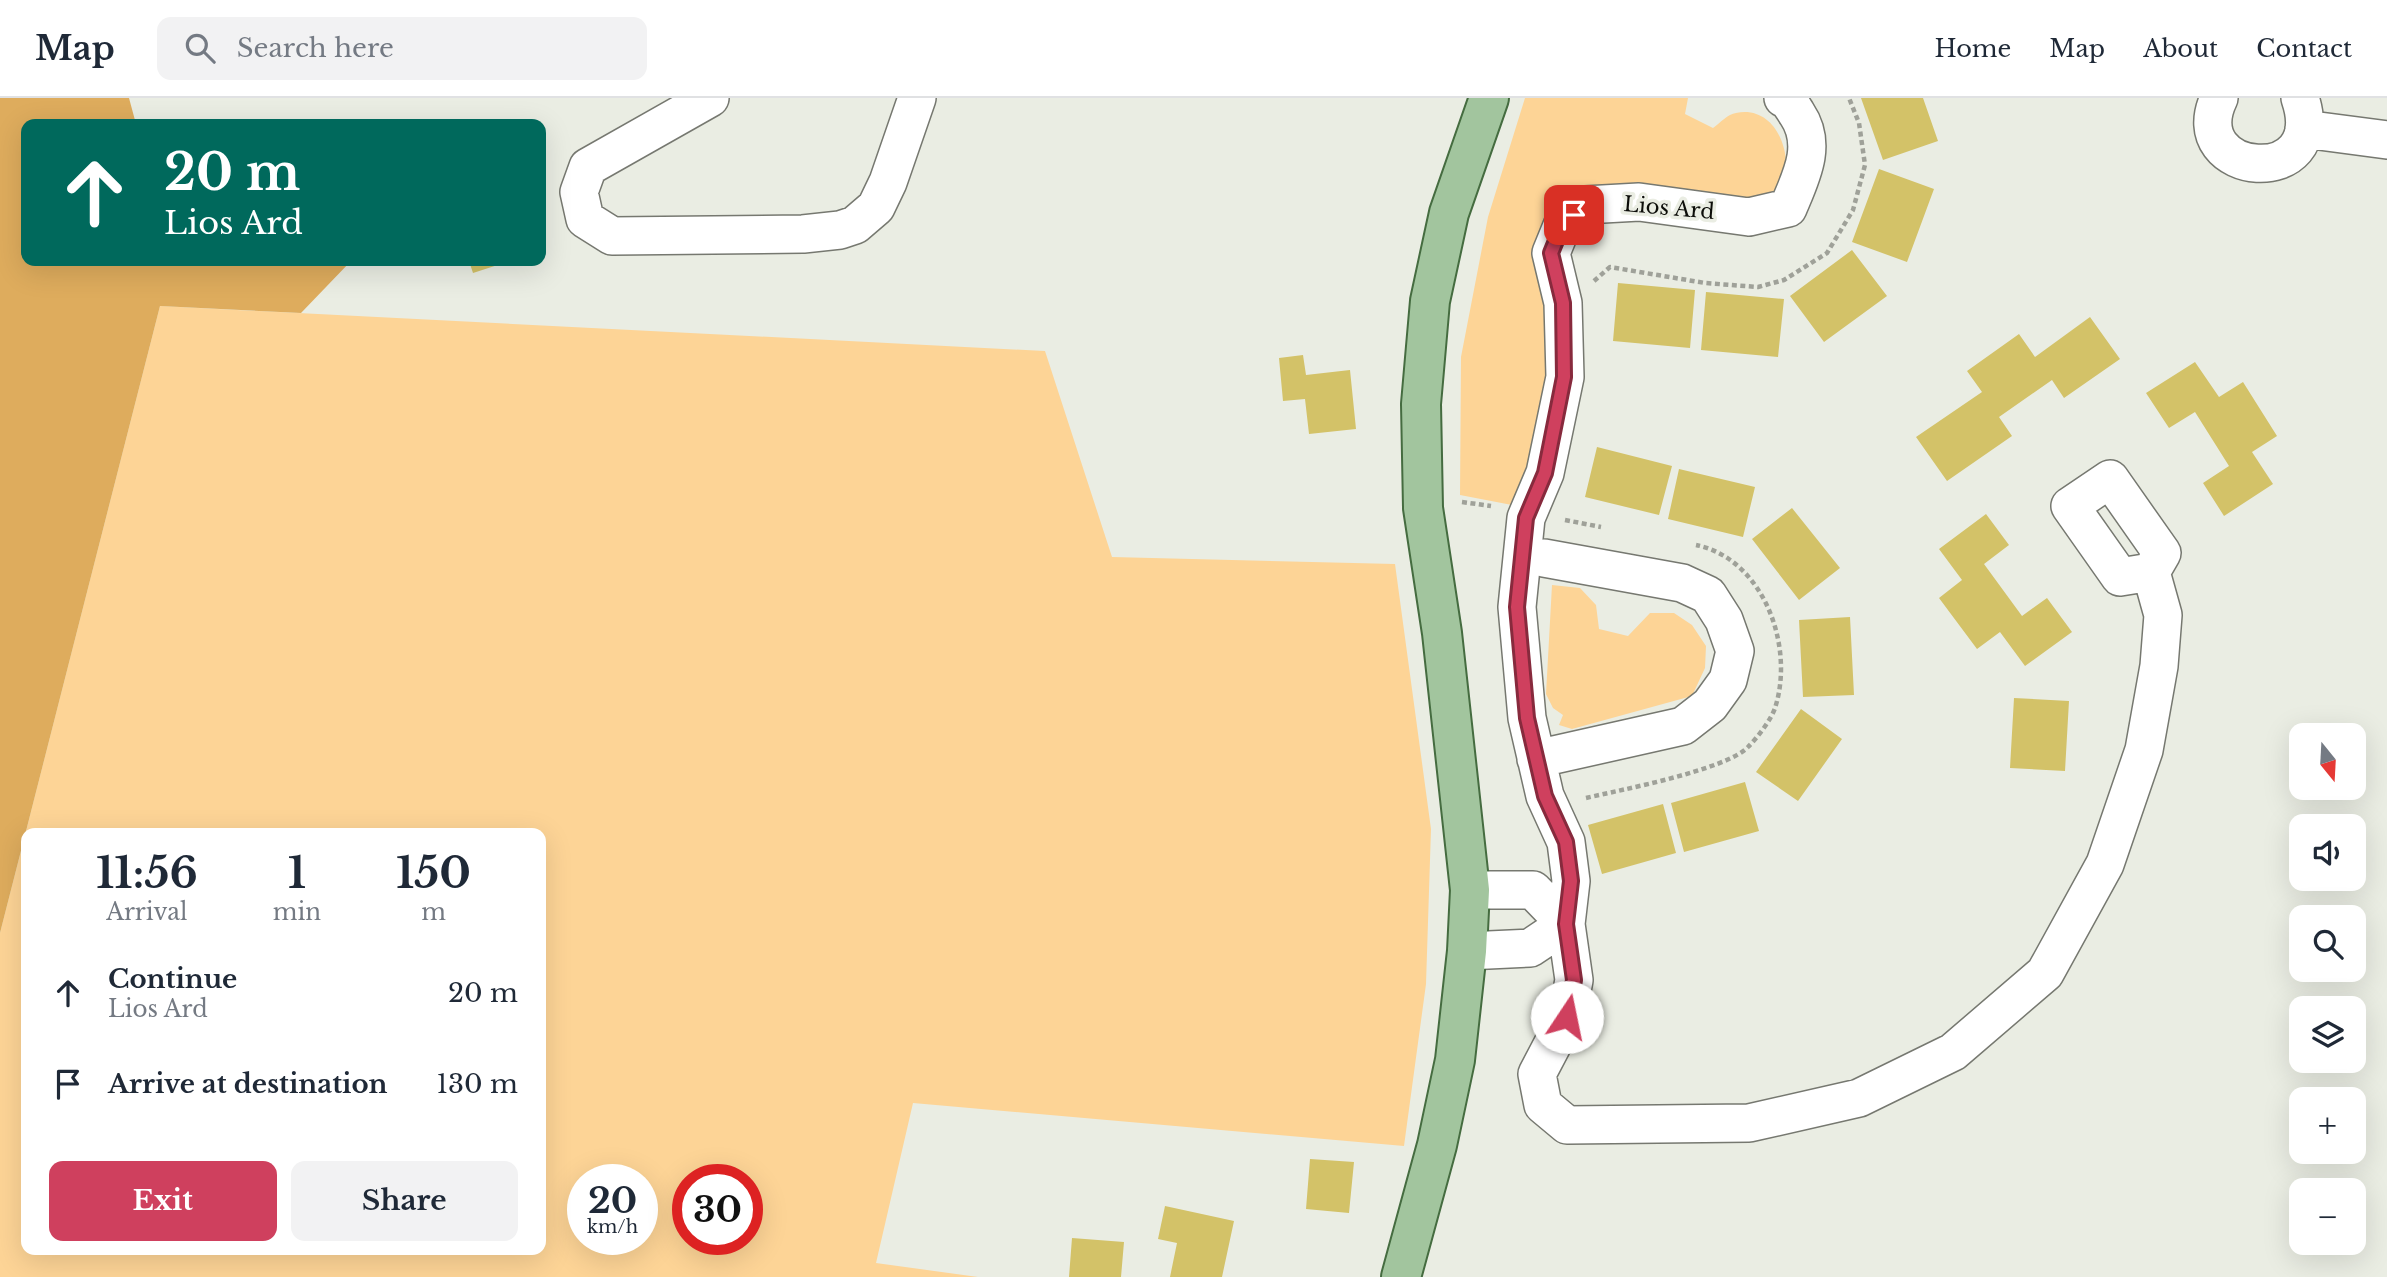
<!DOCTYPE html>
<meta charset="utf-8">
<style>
:root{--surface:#fff;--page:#f2f2f3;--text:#1f2937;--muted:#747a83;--line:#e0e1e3;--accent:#cf405e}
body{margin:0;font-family:"Libre Baskerville",serif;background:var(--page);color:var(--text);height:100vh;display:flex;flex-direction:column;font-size:26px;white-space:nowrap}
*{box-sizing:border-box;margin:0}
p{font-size:23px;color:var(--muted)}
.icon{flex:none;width:38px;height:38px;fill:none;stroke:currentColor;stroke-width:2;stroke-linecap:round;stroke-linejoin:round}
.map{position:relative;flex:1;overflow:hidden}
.sheet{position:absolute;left:21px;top:730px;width:525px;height:427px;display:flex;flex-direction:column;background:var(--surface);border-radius:14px;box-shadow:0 7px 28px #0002}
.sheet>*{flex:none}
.top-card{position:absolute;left:21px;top:21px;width:525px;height:147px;border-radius:14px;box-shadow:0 7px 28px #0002;background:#00695c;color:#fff;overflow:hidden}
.needle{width:46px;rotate:162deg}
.buttons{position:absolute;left:2289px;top:625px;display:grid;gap:14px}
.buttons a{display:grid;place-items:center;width:77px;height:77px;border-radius:14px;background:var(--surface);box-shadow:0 7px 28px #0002;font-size:35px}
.speed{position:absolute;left:567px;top:1066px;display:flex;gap:14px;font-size:35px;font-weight:700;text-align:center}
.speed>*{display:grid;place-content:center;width:91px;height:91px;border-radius:50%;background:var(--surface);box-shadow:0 7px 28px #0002;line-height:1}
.speed small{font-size:18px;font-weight:400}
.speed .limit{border:10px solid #d22;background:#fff;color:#111}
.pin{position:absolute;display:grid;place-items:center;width:60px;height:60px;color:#fff;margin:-30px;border-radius:14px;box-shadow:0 4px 10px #0006}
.me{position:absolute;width:77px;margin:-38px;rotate:11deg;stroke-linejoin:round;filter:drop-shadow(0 0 5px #0008)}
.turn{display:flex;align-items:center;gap:24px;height:147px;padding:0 28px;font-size:32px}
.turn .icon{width:91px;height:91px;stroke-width:2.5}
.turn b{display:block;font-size:49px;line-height:60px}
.eta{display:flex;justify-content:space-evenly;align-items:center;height:119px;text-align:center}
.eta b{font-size:42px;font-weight:700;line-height:49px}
.cta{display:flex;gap:14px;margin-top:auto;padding:14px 28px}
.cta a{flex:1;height:80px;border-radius:14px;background:var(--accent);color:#fff;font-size:28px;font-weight:700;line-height:80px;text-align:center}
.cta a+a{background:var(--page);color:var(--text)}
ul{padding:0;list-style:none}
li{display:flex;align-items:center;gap:21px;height:91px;padding:0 28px}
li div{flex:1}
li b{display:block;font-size:26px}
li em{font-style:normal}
header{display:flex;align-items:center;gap:42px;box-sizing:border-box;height:98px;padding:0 35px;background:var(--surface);border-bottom:2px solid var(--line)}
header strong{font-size:33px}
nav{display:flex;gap:38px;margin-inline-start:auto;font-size:24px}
.search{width:490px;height:63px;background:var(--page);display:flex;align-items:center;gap:18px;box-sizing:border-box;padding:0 24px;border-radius:14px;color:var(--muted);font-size:26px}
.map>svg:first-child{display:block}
.green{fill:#fdd496;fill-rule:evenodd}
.forest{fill:#deac5d}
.building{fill:#d3c268}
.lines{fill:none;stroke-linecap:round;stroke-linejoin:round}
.minor-casing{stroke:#767870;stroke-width:40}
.major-casing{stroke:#456c40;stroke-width:42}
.path{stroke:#9fa199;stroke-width:4.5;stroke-dasharray:5 3.5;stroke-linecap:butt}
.minor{stroke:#fff;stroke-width:37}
.major{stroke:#a2c59e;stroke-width:38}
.route-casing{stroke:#872a3d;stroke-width:18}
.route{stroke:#cf405e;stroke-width:12}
.labels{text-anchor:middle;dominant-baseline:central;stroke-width:7;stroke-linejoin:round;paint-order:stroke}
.street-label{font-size:21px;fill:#0c0d09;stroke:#eaede3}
</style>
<header>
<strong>Map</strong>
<div class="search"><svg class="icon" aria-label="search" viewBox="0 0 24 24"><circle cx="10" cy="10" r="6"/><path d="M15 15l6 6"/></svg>Search here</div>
<nav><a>Home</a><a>Map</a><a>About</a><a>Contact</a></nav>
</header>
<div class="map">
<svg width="2387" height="1179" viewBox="0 0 2387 1179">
<rect width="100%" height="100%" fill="#eaede3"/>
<path class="green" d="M1525,0H1688L1685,16L1713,30C1720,25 1728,16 1736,15C1780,6 1798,67 1778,98C1775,103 1766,107 1761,111L1589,100L1538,168L1550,240L1545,320L1512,407L1460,397L1461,259L1488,119Z
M160,208L1045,253L1112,459L1395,466L1431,731L1426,886L1404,1048L913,1005L876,1165L978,1179H0V835ZM26,735H541V1152H26ZM583,1082H642V1141H583ZM688,1082H747V1141H688Z
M1552,487L1580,490L1596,507L1599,531L1628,538L1650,515H1674L1692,527L1706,548L1705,570L1692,598L1572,631L1559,627L1563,617L1553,610L1546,596Z"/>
<path class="forest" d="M0,0H129L136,26H26V163H351L301,215L160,208L0,835Z"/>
<path class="building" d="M1861,0H1923L1938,43L1883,62Z
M1879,71L1934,91L1907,164L1852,144Z
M1852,152L1887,198L1824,244L1790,198Z
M469,163H510L473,175Z
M1618,185L1695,192L1690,250L1613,243Z
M1706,194L1784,201L1778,259L1701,252Z
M2090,219L2120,261L2064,300L2052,282L1999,319L2012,338L1947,383L1916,339L1982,294L1967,273L2019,236L2035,259Z
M1303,257L1306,277L1350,272L1356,331L1309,336L1305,301L1283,303L1279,260Z
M2195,264L2219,299L2243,284L2277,338L2252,354L2273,386L2224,418L2203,385L2229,368L2195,314L2169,330L2146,295Z
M1597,349L1672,368L1659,417L1585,399Z
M1679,371L1755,389L1743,439L1668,421Z
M1792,410L1840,470L1799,502L1752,441Z
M1986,416L2009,447L1984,466L2022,518L2047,500L2072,534L2025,568L2000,534L1977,551L1939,500L1962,482L1939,451Z
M1850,519L1854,597L1803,599L1799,522Z
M2014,600L2069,603L2065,673L2010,670Z
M1801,611L1842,641L1798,703L1756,674Z
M1745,684L1759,733L1684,754L1671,705Z
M1663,706L1676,755L1602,776L1588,727Z
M1310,1061L1354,1064L1349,1115L1306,1111Z
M1165,1108L1234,1123L1222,1179H1170L1177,1145L1158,1141Z
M1072,1140L1124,1144L1121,1179H1069Z"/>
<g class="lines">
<g class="minor-casing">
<path id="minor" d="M710,0L588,69L579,94L585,121L612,138L803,136L840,132L855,127L876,109L888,84L917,0
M1783,0C1790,3 1793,10 1797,16C1818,47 1801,79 1788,110L1749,119L1639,104L1585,107L1562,128L1551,155L1563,205L1565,279L1545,375L1526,420L1517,509L1527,620L1545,698L1566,744L1571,783L1566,826L1574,882L1567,919L1537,976L1543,1007L1567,1027L1749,1025L1859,1000L1953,954L2045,875L2105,766L2144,652L2159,568L2163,517L2151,474
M2219,0C2181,80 2332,94 2300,0
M2304,31L2387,42
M2110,381L2162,455L2151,474L2120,479L2070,408Z
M1536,661L1683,628L1710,607L1728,582L1735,553L1724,522L1708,497L1682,485L1544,460
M1470,792H1533L1566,826
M1467,853L1530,850L1566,826"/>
</g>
<g class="major-casing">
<path id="major" d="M1401,1179L1437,1047L1455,962L1467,853L1470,792L1442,535L1423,410L1421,306L1430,203L1449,115L1489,0"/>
</g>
<path class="path" d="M1594,183L1610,169L1705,185L1758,189L1784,182L1827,155L1853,112L1865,67L1859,25L1849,0
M1462,404L1491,408
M1565,422L1601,429
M1586,700C1620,692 1726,672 1748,649C1757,640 1771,622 1775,610C1795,549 1764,461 1696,447"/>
<use href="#minor" class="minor"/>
<use href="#major" class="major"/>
</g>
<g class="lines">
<g class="route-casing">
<path id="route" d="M1567,919L1574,882L1566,826L1571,783L1566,744L1545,698L1527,620L1517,509L1526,420L1545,375L1564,279L1563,205L1551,155L1562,128L1574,117"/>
</g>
<use href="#route" class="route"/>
</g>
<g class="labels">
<g class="street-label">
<text transform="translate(1669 110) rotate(5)">Lios Ard</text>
</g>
</g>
</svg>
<div class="buttons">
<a><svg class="needle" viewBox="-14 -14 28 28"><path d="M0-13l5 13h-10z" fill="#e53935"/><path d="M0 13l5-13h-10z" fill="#747a83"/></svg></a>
<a><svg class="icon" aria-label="sound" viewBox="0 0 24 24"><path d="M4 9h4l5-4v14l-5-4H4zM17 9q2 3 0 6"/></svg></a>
<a><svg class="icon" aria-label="search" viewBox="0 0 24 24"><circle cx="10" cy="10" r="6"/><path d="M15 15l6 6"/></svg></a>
<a><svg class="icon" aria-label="layers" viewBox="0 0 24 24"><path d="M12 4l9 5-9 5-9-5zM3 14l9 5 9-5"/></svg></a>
<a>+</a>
<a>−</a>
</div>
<div class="speed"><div>20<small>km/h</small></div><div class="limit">30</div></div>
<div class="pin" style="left:1574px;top:117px;background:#d93025"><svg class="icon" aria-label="arrive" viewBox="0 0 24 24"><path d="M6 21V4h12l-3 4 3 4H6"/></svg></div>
<svg class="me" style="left:1567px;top:919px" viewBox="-20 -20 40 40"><circle r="19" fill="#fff"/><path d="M0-13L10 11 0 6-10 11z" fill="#cf405e"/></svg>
<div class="top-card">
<div class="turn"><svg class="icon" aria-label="ahead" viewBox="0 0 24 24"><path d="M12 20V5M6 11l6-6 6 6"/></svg><div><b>20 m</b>Lios Ard</div></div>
</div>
<section class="sheet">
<div class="eta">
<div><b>11:56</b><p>Arrival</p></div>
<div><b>1</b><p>min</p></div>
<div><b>150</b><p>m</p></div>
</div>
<ul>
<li><svg class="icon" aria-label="ahead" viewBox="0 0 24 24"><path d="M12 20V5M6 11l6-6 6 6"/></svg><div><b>Continue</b><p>Lios Ard</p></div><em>20 m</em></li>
<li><svg class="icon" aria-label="arrive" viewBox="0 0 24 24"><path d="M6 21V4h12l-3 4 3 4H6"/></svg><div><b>Arrive at destination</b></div><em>130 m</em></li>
</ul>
<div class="cta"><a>Exit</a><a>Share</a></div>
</section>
</div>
